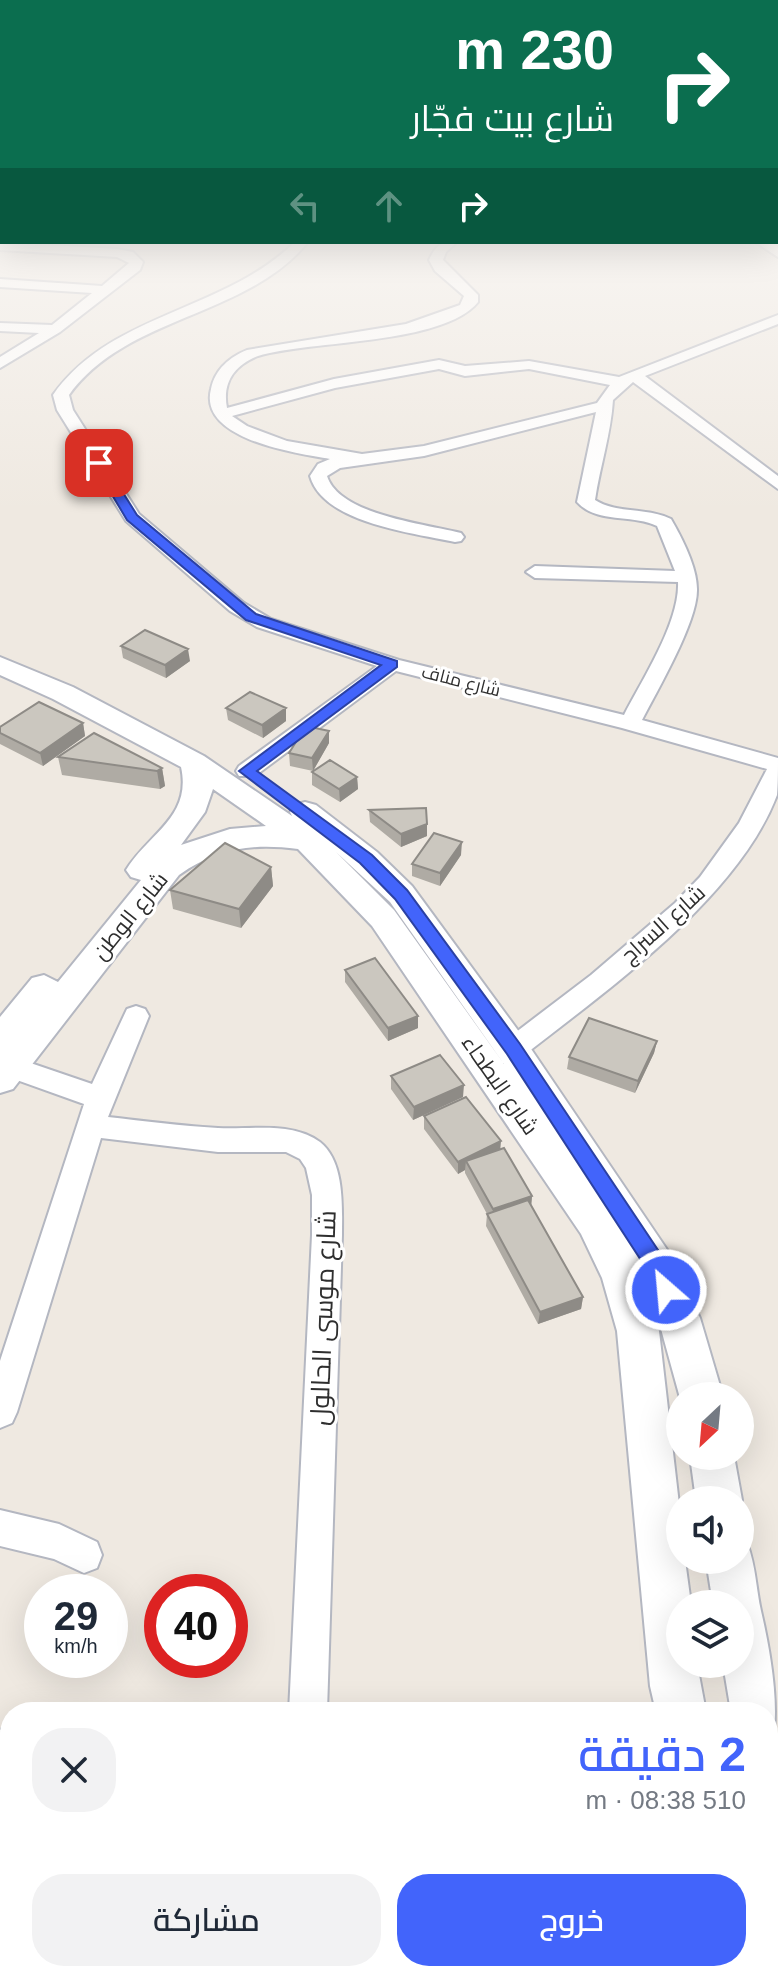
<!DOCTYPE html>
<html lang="ar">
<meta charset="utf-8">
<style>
:root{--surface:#fff;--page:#f2f2f3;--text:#1f2937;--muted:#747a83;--accent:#4264fb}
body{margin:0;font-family:Arial,Cairo,sans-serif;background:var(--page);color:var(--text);direction:rtl;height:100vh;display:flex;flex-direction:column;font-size:30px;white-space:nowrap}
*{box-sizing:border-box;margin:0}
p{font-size:26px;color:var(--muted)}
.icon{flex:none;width:44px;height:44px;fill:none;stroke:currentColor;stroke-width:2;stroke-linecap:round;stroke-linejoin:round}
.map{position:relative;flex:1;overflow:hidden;direction:ltr}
.side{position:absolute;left:0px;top:1702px;width:778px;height:280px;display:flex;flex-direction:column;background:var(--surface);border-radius:32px 32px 0 0;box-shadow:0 8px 32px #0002;direction:rtl}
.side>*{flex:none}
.top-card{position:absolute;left:0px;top:0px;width:778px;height:244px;box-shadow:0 8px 32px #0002;direction:rtl;background:#0b6e4f;color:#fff;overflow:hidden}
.needle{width:52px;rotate:206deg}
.controls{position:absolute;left:666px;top:1382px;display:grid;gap:16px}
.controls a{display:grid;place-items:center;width:88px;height:88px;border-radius:50%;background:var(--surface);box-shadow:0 8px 32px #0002;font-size:40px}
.speed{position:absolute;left:24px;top:1574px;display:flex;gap:16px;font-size:40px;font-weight:700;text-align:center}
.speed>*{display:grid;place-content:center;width:104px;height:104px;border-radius:50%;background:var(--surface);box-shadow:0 8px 32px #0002;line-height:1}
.speed small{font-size:20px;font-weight:400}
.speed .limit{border:12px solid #d22;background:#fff;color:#111}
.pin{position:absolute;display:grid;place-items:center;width:68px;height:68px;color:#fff;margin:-34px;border-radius:16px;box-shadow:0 4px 12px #0006}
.me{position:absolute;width:88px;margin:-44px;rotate:333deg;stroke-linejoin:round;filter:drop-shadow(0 0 6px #0008)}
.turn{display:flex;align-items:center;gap:28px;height:168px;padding:0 32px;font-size:36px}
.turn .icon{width:104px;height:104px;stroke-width:2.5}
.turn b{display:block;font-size:56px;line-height:68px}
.lanes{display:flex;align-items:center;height:76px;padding:0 32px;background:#0003;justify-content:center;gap:40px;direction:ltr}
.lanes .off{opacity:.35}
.round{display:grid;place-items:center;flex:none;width:84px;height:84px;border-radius:32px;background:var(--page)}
.overview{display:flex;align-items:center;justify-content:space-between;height:136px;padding:0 32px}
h1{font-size:48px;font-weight:600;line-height:60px;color:var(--accent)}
.action{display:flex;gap:16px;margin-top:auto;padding:16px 32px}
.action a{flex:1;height:92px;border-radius:32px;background:var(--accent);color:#fff;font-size:32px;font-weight:600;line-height:92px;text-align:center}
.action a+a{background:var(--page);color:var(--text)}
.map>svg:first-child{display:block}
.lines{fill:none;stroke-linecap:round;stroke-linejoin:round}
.minor-casing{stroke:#b4b7c1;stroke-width:4}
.tertiary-casing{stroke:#b4b7c1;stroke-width:4}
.minor{fill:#fff;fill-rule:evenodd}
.tertiary{fill:#fff;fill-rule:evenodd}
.wall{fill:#afaba4}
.shaded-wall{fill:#8e8b86}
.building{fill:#cbc7bf;stroke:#8e8b86;stroke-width:2}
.route{fill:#4264fb;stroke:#2b41a3;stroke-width:2}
.labels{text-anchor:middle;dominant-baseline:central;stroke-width:6;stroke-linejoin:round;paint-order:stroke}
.far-street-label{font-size:18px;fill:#2e2e2e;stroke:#fff}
.street-label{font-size:22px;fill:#2e2e2e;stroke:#fff}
.near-street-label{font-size:26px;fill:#2e2e2e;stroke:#fff}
</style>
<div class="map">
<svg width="778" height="1982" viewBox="0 0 778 1982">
<rect width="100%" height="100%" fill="#efe9e1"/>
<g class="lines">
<g class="minor-casing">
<path id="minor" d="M0,242L117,249L133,252L143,262L140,270L60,332L0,368V357L39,333L0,331V323L52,325L92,293L0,287V279L102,286L129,263L117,257L0,250Z
M295,242H308C246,318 127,315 69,395L73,410L139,514L244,603L271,619L399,660L624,715C642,680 680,622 678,582L535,578L526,572L535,566L675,571L657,526C633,514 597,524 577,502L596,412L424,456L340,468L327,476C339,515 426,524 461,533L464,537L461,541L455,542C413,533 323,523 310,476L318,464L330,459C295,453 198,439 211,389C215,369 230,357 247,350L406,324L460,305L464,296L435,271L429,260C436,245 441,242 457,242L446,252L443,260L478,295V302C443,345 311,340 258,356C235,365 222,382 227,408L334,379L439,360L465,366L529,361L619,377L778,315V324L645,376L778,476V489L633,382L613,400C611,434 600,466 595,500C617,514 647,507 671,519C682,538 697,567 697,589C698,621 658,689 642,720L778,758C778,769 778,784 777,795C738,898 607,990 523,1056L513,1059L503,1056L499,1049L503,1042L591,975L675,903L700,877L739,823L767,769L622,728L396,671L255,776H239L236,771L239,766L377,666L257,627L230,611L126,521L57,410L53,395C112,312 222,313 295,242ZM439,369L465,376L529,369L610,385L597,403L424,446L362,454L287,441L247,426L232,416L335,388Z
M755,242H770L778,247V257Z
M136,1006L145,1009L149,1016L108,1117C145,1121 181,1126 218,1128C250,1130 292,1121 320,1142C345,1162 342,1207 342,1235L327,1712H289L312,1235V1195L306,1168L300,1159L286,1152H218L101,1138L17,1412L12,1423L0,1428V1361L84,1104L0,1074V1060L10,1056L92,1084L127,1009Z
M0,1510L59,1524L97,1542L102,1555L97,1568L84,1573L54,1559L0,1546Z
M6,1727L10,1729V1804L0,1808V1730Z
M276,1972H320V1982H276Z
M525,1972H760L761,1974L757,1982H521Z"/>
</g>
<g class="tertiary-casing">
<path id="tertiary" d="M0,657L73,687L204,756L292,816L290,812L294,805L305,802L316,805L377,852L412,886L525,1040L668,1251L700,1318L723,1396L680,1398L658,1318L647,1292L659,1331L680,1513V1560H685L691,1604H680V1664H697L706,1712H656L650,1686L617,1331L602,1278L581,1234L372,926L298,849C252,843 217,848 179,875L13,1089L0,1093V1017L32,978L44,975L58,982L141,880L131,877L126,870C149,833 192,817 181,767L53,699L0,675ZM213,789L266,826L230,829L181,845L205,812ZM336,852L390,902L504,1064L394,910Z
M690,1456H734L742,1500L740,1504V1500H696Z
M740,1541L747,1543C756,1566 756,1589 761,1611C769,1645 778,1696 774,1730L768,1732V1712H731L723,1664H740V1604H713L706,1560H740Z
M768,1740L778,1744V1830L768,1826Z
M711,1972H767L770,1982H714Z"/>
</g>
<use href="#minor" class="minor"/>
<use href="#tertiary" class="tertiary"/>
</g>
<path class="wall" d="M121,646L190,661L166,678L123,658Z
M226,708L286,721L263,738L228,720Z
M83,723L85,736L43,766L0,744V727Z
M329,731V743L313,771L290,766L289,753Z
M58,757L162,768L165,786L160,789L62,775Z
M312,772L357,777L358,789L340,802L312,785Z
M369,810L427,824V836L401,847L370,822Z
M461,855L440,886L412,876V864Z
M271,867L273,886L241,928L173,909L170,890Z
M345,970L418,1016V1028L388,1041L345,982Z
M657,1041L654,1053L635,1093L567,1069L569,1057Z
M391,1076L463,1097L413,1120L391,1089Z
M424,1116L500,1149L532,1196L531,1205L583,1297L581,1309L538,1324L486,1226L487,1214L465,1173V1170L458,1174L424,1129Z"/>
<path class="shaded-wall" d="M188,649L190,661L166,678L165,665Z
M286,708V721L263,738L262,725Z
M83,723L85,736L43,766L40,753Z
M329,731V743L313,771L312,758Z
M162,768L165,786L160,789L157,771Z
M357,777L358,789L340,802L339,789Z
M427,824V836L401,847V834Z
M462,842L461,855L440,886V873Z
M271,867L273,886L241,928L239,909Z
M418,1016V1028L388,1041V1028Z
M657,1041L654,1053L635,1093L638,1081Z
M464,1085L463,1097L413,1120L414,1107Z
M501,1141L500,1153L466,1161L465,1170L458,1174V1162Z
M532,1196L531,1208L492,1221L493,1209Z
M583,1297L581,1309L538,1324L540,1312Z"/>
<path class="building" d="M145,630L188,649L165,665L121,646Z
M250,692L286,708L262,725L226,708Z
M39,702L83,723L40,753L0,733V727Z
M306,726L329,731L312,758L289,753Z
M94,733L162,768L157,771L58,757Z
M330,760L357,777L339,789L312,772Z
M426,808L427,824L401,834L369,810Z
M434,833L462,842L440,873L412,864Z
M225,843L271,867L239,909L170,890Z
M375,958L418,1016L388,1028L345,970Z
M589,1018L657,1041L638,1081L569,1057Z
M440,1055L464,1085L414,1107L391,1076Z
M466,1097L501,1141L458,1162L424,1116Z
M504,1148L532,1196L493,1209L466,1161Z
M528,1200L583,1297L540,1312L487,1214Z"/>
<linearGradient id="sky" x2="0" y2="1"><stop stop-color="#7abfeb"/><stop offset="0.46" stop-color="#f8f5f2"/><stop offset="1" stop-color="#f8f5f2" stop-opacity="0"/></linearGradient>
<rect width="778" height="511" fill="url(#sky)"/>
<path class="route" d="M94,461H103L137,515L256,614L397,661V667L257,771L372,855L407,890L520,1044L662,1256L677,1290L674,1297L666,1300L659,1297L646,1268L507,1054L395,899L360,863L239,771L381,665L246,620L127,520L93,463Z"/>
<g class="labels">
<g class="far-street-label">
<text transform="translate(461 681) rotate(14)">شارع مناف</text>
</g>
<g class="street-label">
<text transform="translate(130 916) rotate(-51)">شارع الوطن</text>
<text transform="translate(663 924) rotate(-42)">شارع السراج</text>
<text transform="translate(500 1085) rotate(55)">شارع البطحاء</text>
</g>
<g class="near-street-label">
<text transform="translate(323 1318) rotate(-88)">شارع موسى الحالول</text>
</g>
</g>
</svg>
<div class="controls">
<a><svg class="needle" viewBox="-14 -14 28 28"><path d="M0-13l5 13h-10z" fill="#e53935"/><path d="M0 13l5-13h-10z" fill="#747a83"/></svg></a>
<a><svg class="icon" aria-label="sound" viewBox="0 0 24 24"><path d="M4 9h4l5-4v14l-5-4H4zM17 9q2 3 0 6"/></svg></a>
<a><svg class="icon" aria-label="layers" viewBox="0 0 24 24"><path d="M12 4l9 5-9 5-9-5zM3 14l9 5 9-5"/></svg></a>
</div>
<div class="speed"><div>29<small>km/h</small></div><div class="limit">40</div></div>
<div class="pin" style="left:99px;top:463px;background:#d93025"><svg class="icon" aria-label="arrive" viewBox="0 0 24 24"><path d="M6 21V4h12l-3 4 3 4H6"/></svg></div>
<svg class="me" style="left:666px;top:1290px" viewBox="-20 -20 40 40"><circle r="17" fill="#4264fb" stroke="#fff" stroke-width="3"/><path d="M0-11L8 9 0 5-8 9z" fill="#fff"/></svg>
<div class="top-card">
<div class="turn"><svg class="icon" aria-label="right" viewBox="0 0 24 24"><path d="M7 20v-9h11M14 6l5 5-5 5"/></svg><div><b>230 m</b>شارع بيت فجّار</div></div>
<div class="lanes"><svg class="icon off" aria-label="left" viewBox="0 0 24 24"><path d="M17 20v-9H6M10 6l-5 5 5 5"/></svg><svg class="icon off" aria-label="ahead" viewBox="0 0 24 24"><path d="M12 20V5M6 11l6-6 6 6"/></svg><svg class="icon" aria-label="right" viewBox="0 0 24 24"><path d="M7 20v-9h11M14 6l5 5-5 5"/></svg></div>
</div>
<section class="side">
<div class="overview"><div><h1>2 دقيقة</h1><p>510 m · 08:38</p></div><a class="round"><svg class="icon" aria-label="close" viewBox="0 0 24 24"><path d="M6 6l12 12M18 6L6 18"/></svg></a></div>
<div class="action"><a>خروج</a><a>مشاركة</a></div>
</section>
</div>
